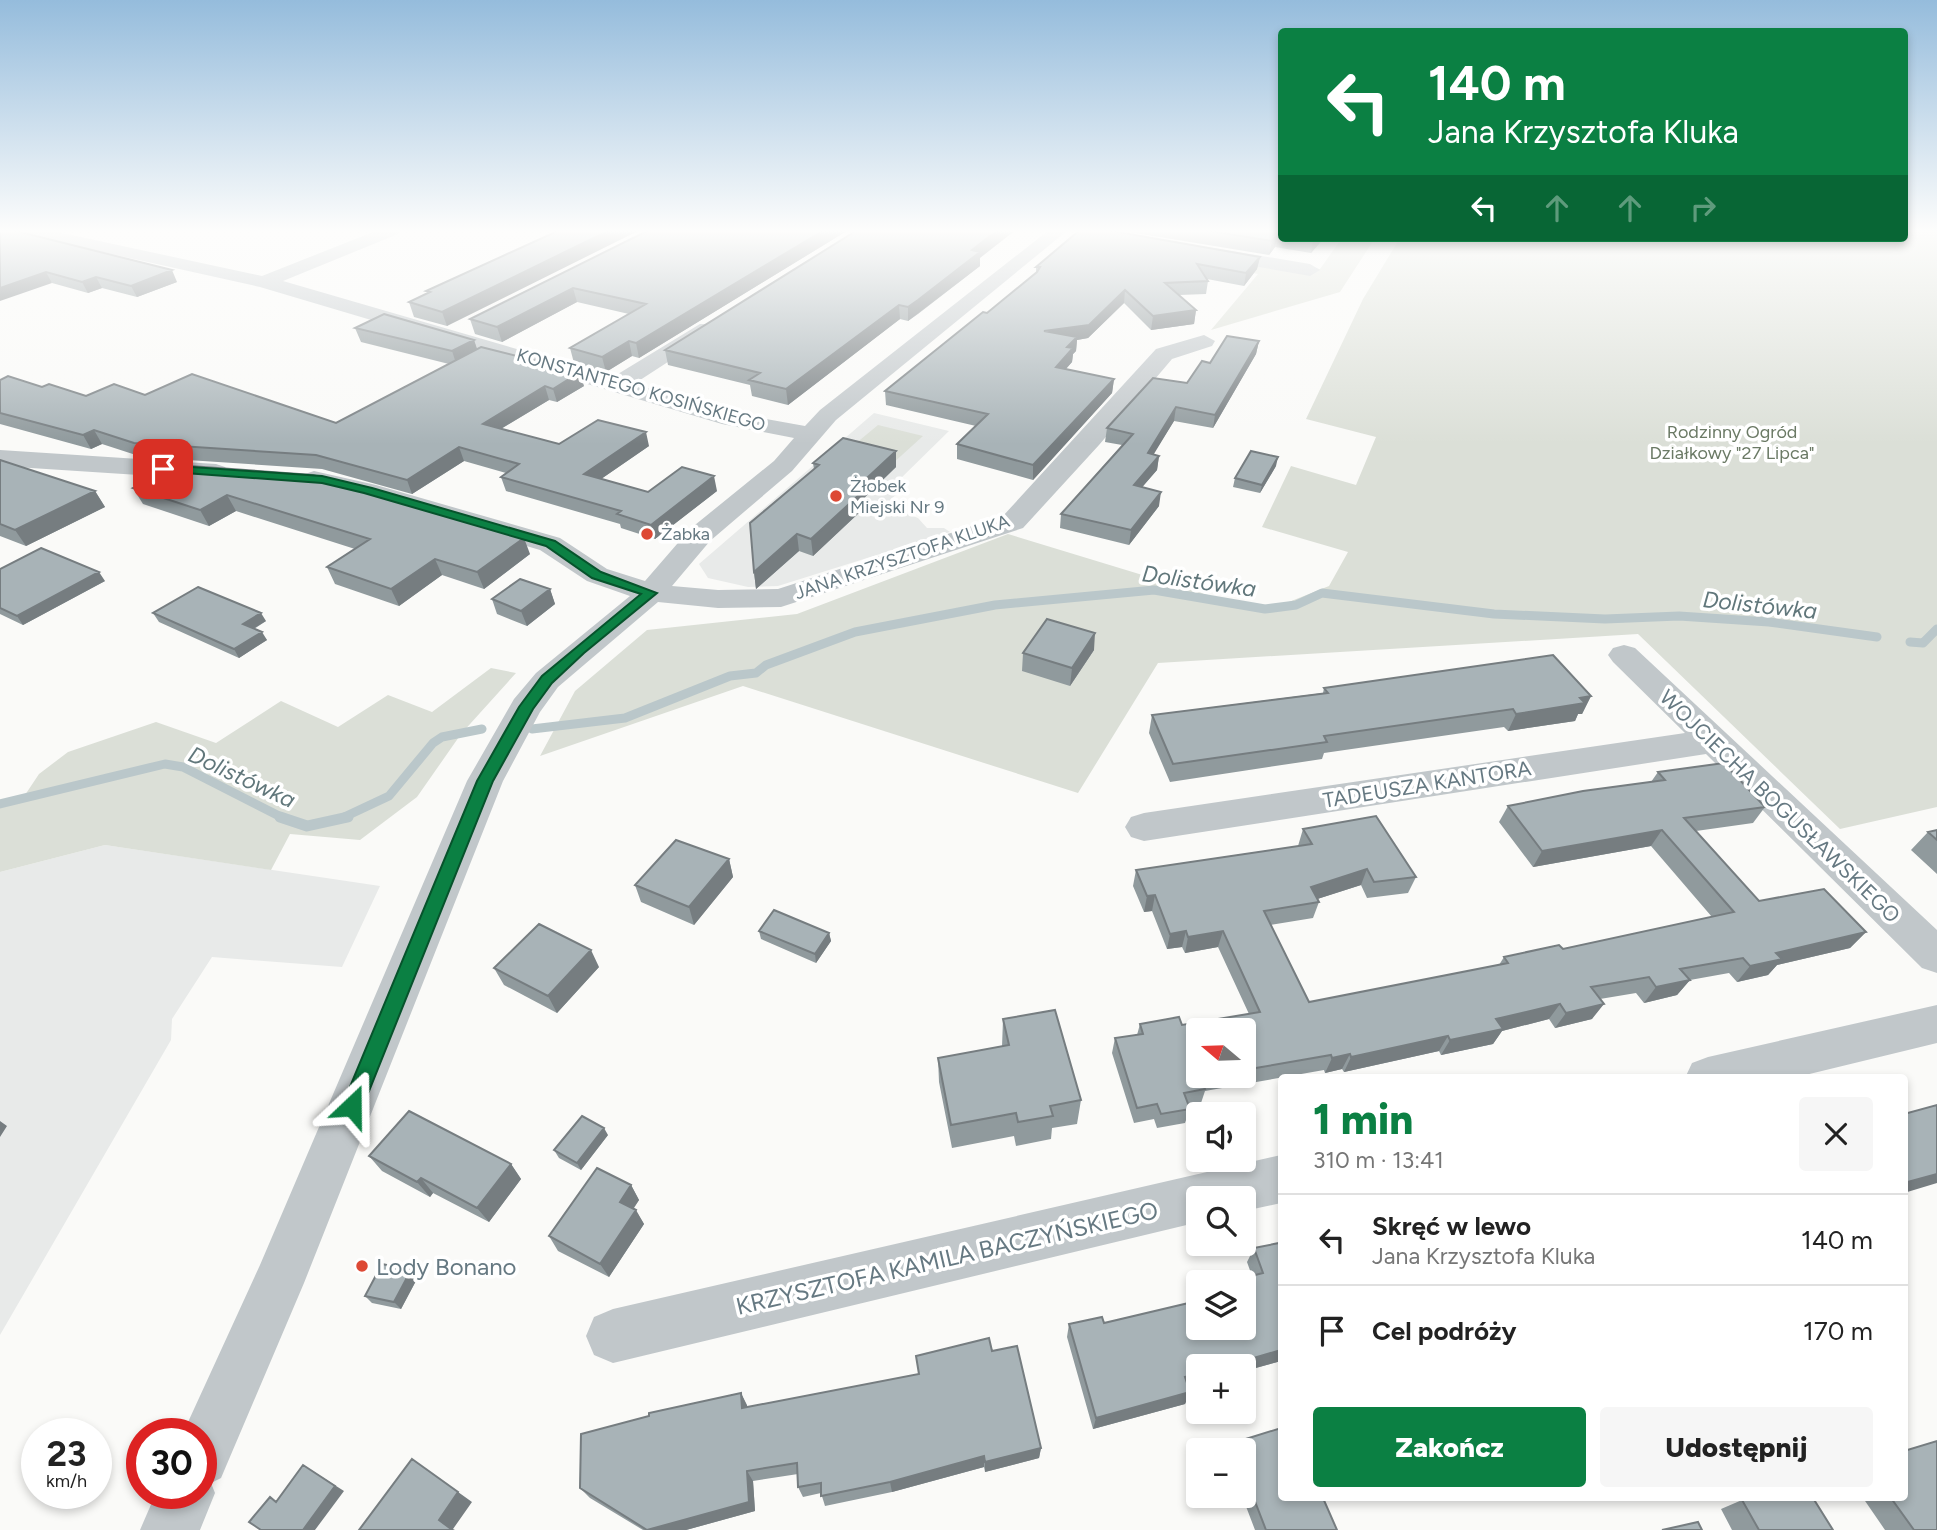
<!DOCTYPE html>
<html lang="pl">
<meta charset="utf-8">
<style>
:root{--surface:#fff;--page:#f6f6f6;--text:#222;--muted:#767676;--line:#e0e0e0;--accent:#0b8043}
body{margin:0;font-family:Figtree,sans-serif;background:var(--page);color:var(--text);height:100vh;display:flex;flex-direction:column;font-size:26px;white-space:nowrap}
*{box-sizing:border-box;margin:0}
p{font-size:23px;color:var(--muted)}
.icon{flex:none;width:38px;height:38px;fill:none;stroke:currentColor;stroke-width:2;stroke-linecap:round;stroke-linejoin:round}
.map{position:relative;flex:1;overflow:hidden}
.drawer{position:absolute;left:1278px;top:1074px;width:630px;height:427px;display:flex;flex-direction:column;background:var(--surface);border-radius:7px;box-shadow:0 4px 10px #0003}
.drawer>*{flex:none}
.banner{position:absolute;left:1278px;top:28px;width:630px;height:214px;border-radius:7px;box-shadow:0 4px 10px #0003;background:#0b8043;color:#fff;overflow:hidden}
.needle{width:46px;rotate:289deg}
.fabs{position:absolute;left:1186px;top:1018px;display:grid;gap:14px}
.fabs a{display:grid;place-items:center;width:70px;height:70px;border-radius:7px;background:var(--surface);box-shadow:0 4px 10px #0003;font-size:35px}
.speed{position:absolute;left:21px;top:1418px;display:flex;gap:14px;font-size:35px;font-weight:700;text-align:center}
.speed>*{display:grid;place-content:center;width:91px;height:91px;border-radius:50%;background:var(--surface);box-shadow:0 4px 10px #0003;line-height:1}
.speed small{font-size:18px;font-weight:400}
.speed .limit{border:10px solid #d22;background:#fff;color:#111}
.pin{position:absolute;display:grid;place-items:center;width:60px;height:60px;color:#fff;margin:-30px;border-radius:14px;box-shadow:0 4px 10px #0006}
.me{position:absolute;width:77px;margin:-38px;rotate:23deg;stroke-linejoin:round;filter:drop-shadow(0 0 5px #0008)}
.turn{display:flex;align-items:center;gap:24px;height:147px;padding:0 35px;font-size:32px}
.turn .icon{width:91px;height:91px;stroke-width:2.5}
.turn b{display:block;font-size:49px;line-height:60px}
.lanes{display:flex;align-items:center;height:66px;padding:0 35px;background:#0003;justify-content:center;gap:35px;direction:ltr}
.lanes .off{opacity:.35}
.round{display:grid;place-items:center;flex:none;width:74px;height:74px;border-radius:7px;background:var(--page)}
.summary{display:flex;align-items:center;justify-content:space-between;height:119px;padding:0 35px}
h1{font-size:42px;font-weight:800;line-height:52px;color:var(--accent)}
.cta{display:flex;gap:14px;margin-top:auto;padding:14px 35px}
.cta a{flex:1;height:80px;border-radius:7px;background:var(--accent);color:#fff;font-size:28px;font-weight:800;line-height:80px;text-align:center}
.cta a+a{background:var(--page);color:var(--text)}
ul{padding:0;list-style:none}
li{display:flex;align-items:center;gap:21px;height:91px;padding:0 35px;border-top:2px solid var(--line)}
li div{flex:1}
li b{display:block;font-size:26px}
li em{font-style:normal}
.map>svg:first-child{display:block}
.built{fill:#e8eae9}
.green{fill:#dbdfd7}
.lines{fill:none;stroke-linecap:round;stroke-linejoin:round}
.stream-far1{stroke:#bac7ca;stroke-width:9}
.stream{stroke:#bac7ca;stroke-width:11}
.minor{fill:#c1c7ca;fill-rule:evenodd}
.wall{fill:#909a9d;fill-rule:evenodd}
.shaded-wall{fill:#767d80}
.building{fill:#a8b3b7;stroke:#767d80;stroke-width:2}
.route{fill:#0b8043;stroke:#07532c;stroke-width:2}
.poi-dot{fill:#dd4935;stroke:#fff;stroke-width:2.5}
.labels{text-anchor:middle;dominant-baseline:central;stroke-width:7;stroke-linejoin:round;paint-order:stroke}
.far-street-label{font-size:18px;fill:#667982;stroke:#fff}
.far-park-label{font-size:18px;fill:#6b7a65;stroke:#fff}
.far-poi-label{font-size:18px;fill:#667982;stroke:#fff;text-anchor:start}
.street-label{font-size:21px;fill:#667982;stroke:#fff}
.water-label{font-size:23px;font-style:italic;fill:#61777b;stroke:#fff}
.near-street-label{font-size:24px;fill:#667982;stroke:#fff}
.near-poi-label{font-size:24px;fill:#667982;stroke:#fff;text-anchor:start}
</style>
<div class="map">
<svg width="1937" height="1530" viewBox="0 0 1937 1530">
<rect width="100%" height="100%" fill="#fafaf8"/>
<path class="built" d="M874,413L949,431L896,483L904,487L885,505L918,518L927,528H944L950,532L778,586L748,587L708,578L699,564Z
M105,845L380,886L342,967L212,957L172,1019L171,1040L0,1335V872Z"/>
<path class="green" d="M1904,230H1937V807L1840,829L1638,634L1158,663L1078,793L743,686L540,756L575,691L647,630L797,614L1008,534L1264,612L1329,586L1348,552L1262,527L1291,466L1356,485L1376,437L1306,419L1363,299L1400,238H1904Z
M1342,238H1375L1340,292L1211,330L1258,274L1219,266L1231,253L1320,269Z
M878,425L923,436L891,465L843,454Z
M491,668L516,673L461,734L417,797L360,840L290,834L271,870L105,845L0,872V804L25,795L39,774L68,752L156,722L216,743L281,701L338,727L388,695L432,712Z"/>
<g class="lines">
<path class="stream-far1" d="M1910,642L1923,643L1937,629
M532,729L625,718L730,676L756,673L766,665L855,632L995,605L1154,590L1265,609L1296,605L1322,593L1494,614L1605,619L1679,616L1769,622L1877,637
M0,804L165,764L183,767L285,819
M340,819L389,796L433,743L442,737L482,729"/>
<path class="stream" d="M280,817L307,826L348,817"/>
<path class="minor" d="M17,230H48L262,276L378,230H401L398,234L283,281L613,377L700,324H714L717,328L714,332L634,384L733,413L805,426L820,410L1049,230H1068L836,420L792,471L710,541L672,586L718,590L778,589L1003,516L1156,349L1204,335L1215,341L1212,346L1172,359L1099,445L1023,528L781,607L718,608L658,602L558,687L540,712L503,781L304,1283L221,1478L211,1483L215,1493L200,1530H140L156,1493H201V1433H183L260,1265L467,781L514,699L536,673L630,596L587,581L540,550L361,497L305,484L301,479L305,474L314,471L376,485L560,538L607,569L645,581L690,529L774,461L794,438L722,424L260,287L26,235Z
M1214,248L1310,264L1320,270L1310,276L1207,258L1205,254L1207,250Z
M0,450L216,464L225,467L229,472L225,477L216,480L0,466Z
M1624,645L1635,648L1937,930V973L1922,968L1706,754L1144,841L1131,837L1125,827L1131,817L1144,813L1685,733L1613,662L1608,655L1613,648Z
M1937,1005V1043L1793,1078H1685L1692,1063L1708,1057Z
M1281,1155V1203L1244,1211V1199H1199V1222L613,1363L594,1355L586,1336L594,1317L613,1309Z"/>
</g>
<path class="wall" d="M0,229L177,282L137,297L102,288L88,293L52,283Z
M562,229L447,326L414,317L409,302L427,294L426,291Z
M652,229H850L639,358L632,356L606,372L574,363L570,348L629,314L577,302L502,342L475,334L470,319Z
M1111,229H1281V238H1324L1311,253L1275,247L1269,255Z
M1260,257L1257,269L1244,286L1207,279L1208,281L1206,294L1179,295L1196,310L1194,324L1151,330L1124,303L1088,338L1077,340L1076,351L1073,354L1072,362L1066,369L1114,379L1112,393L1033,480L957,459V444L976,426L886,405L885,391L987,313L1036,273V267Z
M980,258V266L918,314L908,321L900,319L788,405L752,396L750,385L668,365L665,350Z
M355,328L474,340L477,349L584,386L557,402L549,400L501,429L559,444L649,446L601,479L648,492L717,491L655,539L621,528L620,524L506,491L501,477L506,473L464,461L412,494L322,469L142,457L102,444L91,449L0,424V380L86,396L145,395L336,423L449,364L361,342Z
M1259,341L1256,354L1213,428L1174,421L1153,454L1159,456L1157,470L1142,487L1159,506L1129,545L1060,528L1061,514L1122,445L1105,442L1107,428L1187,383L1210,363Z
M0,460L95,491L105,507L26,546L0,536Z
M813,463L896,467L861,501L862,510L813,556L799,551L756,589L754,572L814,469Z
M176,465L530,554L484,589L442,575L399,606L335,584L327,567L355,549L236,511L209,526L143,504L133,488Z
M1276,466L1260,493L1233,487L1235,478Z
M0,569L105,581L23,625L0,614Z
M550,589L555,604L527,626L497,614L492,599Z
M153,613L266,621L254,629L267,640L239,658L159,622Z
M1094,650L1070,686L1022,671L1023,653Z
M1324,688L1591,696L1582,714H1578L1575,721L1508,731L1504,727L1324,753L1322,759L1170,782L1149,733L1152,715L1323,693Z
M1658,772L1765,807L1753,823L1696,831L1759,901L1866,932L1850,948L1777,965L1768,975L1737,982L1729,973L1690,980L1677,995L1644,1003L1636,993L1600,999L1592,1019L1555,1028L1549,1019L1502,1031L1493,1044L1441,1055L1439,1051L1344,1072L1342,1069L1325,1073L1324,1070L1205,1091L1201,1103L1189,1106L1190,1109L1185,1123L1157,1128L1154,1119L1134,1123L1112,1053L1115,1038L1137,1035L1140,1024L1182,1025L1249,1014L1218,947L1185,953L1182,947L1167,949L1152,911L1144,912L1133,886L1136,870L1298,846L1303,829L1416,877L1408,893L1367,898L1361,885L1317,899L1319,902L1313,918L1270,925L1309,1002L1499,965L1504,957L1563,949L1712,917L1651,846L1533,867L1499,822L1508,806L1651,782ZM1244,1031V1076H1199Z
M1937,830V874L1911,850L1928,832Z
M729,859L733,877L694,925L641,902L635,885Z
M759,931L829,933L831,941L816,963L761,939Z
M599,967L557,1013L504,985L494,968Z
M1003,1019L1081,1100L1077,1124L1052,1128L1051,1139L1016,1146L1014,1136L952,1148L939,1082L938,1058L1002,1047Z
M608,1135L581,1170L559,1158L554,1150Z
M369,1156L511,1164L521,1179L489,1222L433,1193L430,1197L382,1171Z
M631,1185L639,1200L634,1208L644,1224L609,1277L558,1251L549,1236Z
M1254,1248H1281V1361L1189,1387L1190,1392L1185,1404L1093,1429L1067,1337L1069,1324L1104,1323L1188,1303L1193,1290L1252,1276L1247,1262Z
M418,1277L401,1309L372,1303L365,1296Z
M992,1351L1041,1448L1039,1458L985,1472L984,1467L892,1492L825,1506L821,1493L803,1497L798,1487V1474L753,1481L755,1511L686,1530H643L590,1498L580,1488L741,1393L747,1407L919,1374L916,1356Z
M1281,1428V1498H1323L1337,1530H1255L1242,1496H1244V1451H1228L1233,1443Z
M1863,1498H1904L1937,1530H1885Z
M1742,1500L1833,1530H1732L1721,1509Z"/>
<path class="shaded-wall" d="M612,229H642L447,326L442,312Z
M826,229H850L639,358L636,343Z
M999,229H1017L980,258V266L908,321V307L972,250Z
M1278,234L1275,247L1269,255L1272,241Z
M1315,238H1324L1311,253L1313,240Z
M1260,257L1257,269L1244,286L1246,273Z
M172,270L177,282L137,297L131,286Z
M46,272L52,283L0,301V288Z
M96,277L102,288L88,293L82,282Z
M573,288L577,302L502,342L497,327Z
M1125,290L1124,303L1088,338L1077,340L1076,351L1073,354L1072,362L1055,381L1044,331Z
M899,305L900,319L788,405L786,389Z
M1196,310L1194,324L1151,330L1153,316Z
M474,340L479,355L457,366L452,351Z
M629,341L632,356L606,372L602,357Z
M1259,341L1256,354L1213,428L1215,415Z
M580,372L584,386L557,402L553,389Z
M1114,379L1112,393L1033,480V465Z
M545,386L549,400L487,437L483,424Z
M1176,407L1174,421L1146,467L1148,453Z
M94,430L102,444L91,449L83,435Z
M646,432L649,446L588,488L584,474Z
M459,447L464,461L412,494L407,480Z
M896,451V467L861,501L862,510L813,556L811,539L853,491Z
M1159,456L1157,470L1132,499L1134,485Z
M1278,457L1276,466L1260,493L1262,485Z
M714,476L717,491L655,539L651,525Z
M95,491L105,507L26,546L15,530Z
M1161,492L1159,506L1129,545L1131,530Z
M227,495L236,511L209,526L200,510Z
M797,534L799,551L756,589L754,572Z
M524,538L530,554L484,589L477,572Z
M435,559L442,575L399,606L391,589Z
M99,572L105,581L23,625L17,616Z
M550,589L555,604L527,626L521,611Z
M261,613L266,621L248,632L243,624Z
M262,632L267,640L239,658L234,649Z
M1095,633L1094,650L1070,686L1072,668Z
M1591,696L1582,714H1578L1575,721L1508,731L1516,714L1580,698Z
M1662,830L1651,846L1533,867L1542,851Z
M729,859L733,877L694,925L689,907Z
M1367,869L1361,885L1305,903L1311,887Z
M1155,895L1152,911L1144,912L1147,896Z
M1186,931L1182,947L1167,949L1170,934Z
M1223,931L1218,947L1185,953L1188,937Z
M1866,932L1850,948L1777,965L1768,975L1737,982L1750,966L1776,953Z
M829,933L831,941L816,963L815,954Z
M591,950L599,967L557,1013L548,996Z
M1690,980L1677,995L1644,1003L1656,987Z
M1560,1004L1549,1019L1502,1031L1493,1044L1441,1055L1450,1040L1496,1019Z
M1604,1004L1592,1019L1555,1028L1566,1013Z
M1448,1036L1439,1051L1344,1072L1351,1057Z
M1350,1054L1342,1069L1325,1073L1332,1058Z
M0,1121L7,1126L0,1137Z
M604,1128L608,1135L581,1170L577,1163Z
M511,1164L521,1179L489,1222L477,1208Z
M1937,1174V1183L1904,1193V1183Z
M421,1178L433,1193L430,1197L417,1182Z
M631,1185L639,1200L628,1216L620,1202Z
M636,1210L644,1224L609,1277L600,1264Z
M411,1270L418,1277L401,1309L394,1302Z
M1281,1350V1361L1244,1371V1367H1223Z
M1199,1373V1384L1180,1389L1185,1377Z
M1190,1392L1185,1404L1093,1429L1096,1418Z
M741,1393L747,1405L748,1420L742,1408Z
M1041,1448L1039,1458L985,1472V1462Z
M984,1456V1467L892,1492L890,1482Z
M412,1459L472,1502L453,1529L455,1530H450L439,1520Z
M303,1465L344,1491L315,1530H303Z
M747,1471L753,1481L755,1511L686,1530H647Z"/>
<path class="building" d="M0,229H8L172,270L131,286L96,277L82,282L46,272L0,288Z
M562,229H612L442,312L409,302L430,292L426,291Z
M651,229H826L636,343L629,341L602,357L570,348L646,304L573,288L497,327L470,319Z
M859,229H999L972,250L980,252L918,300L908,307L899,305L786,389L749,380L760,373L665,350Z
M1081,229H1101L1260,257L1246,273L1197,264L1208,281L1165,283L1196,310L1153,316L1125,290L1089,325L1044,331L1077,337L1067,347L1073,348L1056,367L1114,379L1033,465L957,444L988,414L885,391L983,312L987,313L1037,272L1040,267H1036Z
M1198,229H1281V234H1278L1272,241Z
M384,314L474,340L452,351L355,328Z
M1227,336L1259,341L1215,415L1176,407L1148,453L1159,456L1134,485L1161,492L1131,530L1061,514L1133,434L1107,428L1153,378L1187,383L1202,361L1210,363Z
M481,347L580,372L553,389L545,386L483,424L559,444L598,420L646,432L584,474L648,492L682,467L714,476L651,525L617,514L621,511L501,477L519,464L459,447L407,480L316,455L134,443L94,430L83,435L0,413V380L8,376L42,387L49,384L86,396L114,384L145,395L192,374L336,423Z
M843,438L896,451L853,491L861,493L811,539L797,534L754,572L750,523L819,465L813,463Z
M1251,451L1278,457L1262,485L1235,478Z
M0,460L95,491L15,530L0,524Z
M176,465L313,475L524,538L477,572L435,559L391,589L327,567L370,539L227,495L200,510L133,488Z
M41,548L99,572L17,616L0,608V569Z
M520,579L550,589L521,611L492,599Z
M198,587L261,613L243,624L262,632L234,649L153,613Z
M1047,619L1095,633L1072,668L1023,653Z
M1553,655L1591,696L1580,698L1585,703L1516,714L1513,709L1324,736L1327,742L1173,764L1152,715L1328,693L1324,688Z
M1724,763L1765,807L1684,818L1759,901L1824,889L1866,932L1776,953L1782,959L1750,966L1743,958L1680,969L1690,980L1656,987L1649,977L1591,987L1604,1004L1566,1013L1560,1004L1496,1019L1503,1029L1450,1040L1448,1036L1351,1057L1350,1054L1332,1058L1331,1055L1244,1070V1031H1199V1076H1210L1201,1078L1205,1089L1184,1093L1190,1109L1161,1114L1157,1104L1137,1108L1115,1038L1143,1034L1140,1024L1179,1017L1182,1025L1260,1012L1223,931L1188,937L1186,931L1170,934L1155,895L1147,896L1136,870L1312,844L1303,829L1376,816L1416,877L1374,882L1367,869L1311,887L1319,902L1264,911L1309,1002L1508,963L1504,957L1559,945L1563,949L1734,912L1662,830L1542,851L1508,806L1583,791L1665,780L1658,772Z
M1937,830V840L1928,832Z
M676,840L729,859L689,907L635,885Z
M774,910L829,933L815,954L759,931Z
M539,924L591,950L548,996L494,968Z
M1055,1010L1081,1100L1050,1106L1053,1116L1018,1122L1016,1113L951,1125L938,1058L1009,1045L1003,1019Z
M1937,1105V1174L1904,1183V1114Z
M409,1111L511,1164L477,1208L421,1178L417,1182L369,1156Z
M582,1116L604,1128L577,1163L554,1150Z
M597,1168L631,1185L620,1202L636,1210L600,1264L549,1236Z
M1279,1243L1281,1248V1350L1223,1367H1199V1373L1185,1377L1190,1392L1096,1418L1069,1324L1102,1317L1104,1323L1197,1301L1193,1290L1199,1289V1328H1244V1283H1223L1263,1273L1254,1248Z
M382,1264L411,1270L394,1302L365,1296Z
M989,1338L992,1351L1017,1346L1041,1448L985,1462L984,1456L890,1482L821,1496V1483L798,1487L797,1463L747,1471L749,1502L647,1530L580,1488L581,1434L649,1416V1413L741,1393L742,1408L919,1374L916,1356Z
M1281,1428V1498H1323L1337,1530H1266L1244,1473V1451H1236L1233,1443Z
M1937,1441V1530H1914L1891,1498H1904V1451Z
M412,1459L458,1492L439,1520L451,1529L450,1530H359Z
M303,1465L335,1486L303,1530H261L249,1522L270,1497L276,1502Z
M1750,1498H1813L1833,1530H1759L1742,1500Z
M1698,1522L1702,1530H1662Z"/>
<linearGradient id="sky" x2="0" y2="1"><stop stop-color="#95bcdc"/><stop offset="0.52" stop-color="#fdfdfc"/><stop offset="1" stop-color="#fdfdfc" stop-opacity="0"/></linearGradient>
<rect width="1937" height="444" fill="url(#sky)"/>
<path class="route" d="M163,465L322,476L372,488L555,541L601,572L657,593L584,653L552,683L533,709L493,781L363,1106L360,1113L352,1115L345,1113L342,1106L477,781L519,707L542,676L641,594L592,578L546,546L364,493L322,483L158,471V466Z"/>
<g class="poi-dot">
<circle cx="836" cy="496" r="7"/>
<circle cx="647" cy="534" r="7"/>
<circle cx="362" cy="1266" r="7"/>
</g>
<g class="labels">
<g class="far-street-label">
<text transform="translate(641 390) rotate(16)">KONSTANTEGO KOSIŃSKIEGO</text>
<text transform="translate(902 557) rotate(-19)">JANA KRZYSZTOFA KLUKA</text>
</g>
<g class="far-park-label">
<text x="1732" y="432">Rodzinny Ogród<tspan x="1732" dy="21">Działkowy "27 Lipca"</tspan></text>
</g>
<g class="far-poi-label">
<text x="850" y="486">Żłobek<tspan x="850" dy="21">Miejski Nr 9</tspan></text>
<text x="661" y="534">Żabka</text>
</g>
<g class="street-label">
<text transform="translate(1427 784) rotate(-9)">TADEUSZA KANTORA</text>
<text transform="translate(1780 806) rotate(44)">WOJCIECHA BOGUSŁAWSKIEGO</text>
</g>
<g class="water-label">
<text transform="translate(1199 581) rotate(8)">Dolistówka</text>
<text transform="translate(1760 605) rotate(6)">Dolistówka</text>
<text transform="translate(242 777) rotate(25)">Dolistówka</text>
</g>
<g class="near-street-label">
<text transform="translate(947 1258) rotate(-13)">KRZYSZTOFA KAMILA BACZYŃSKIEGO</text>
</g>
<g class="near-poi-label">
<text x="376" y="1266">Lody Bonano</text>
</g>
</g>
</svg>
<div class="fabs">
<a><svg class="needle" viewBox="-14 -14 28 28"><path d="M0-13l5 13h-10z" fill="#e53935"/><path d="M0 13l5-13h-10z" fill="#767676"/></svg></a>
<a><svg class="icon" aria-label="sound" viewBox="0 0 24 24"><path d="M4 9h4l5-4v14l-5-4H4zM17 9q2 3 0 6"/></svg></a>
<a><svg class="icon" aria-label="search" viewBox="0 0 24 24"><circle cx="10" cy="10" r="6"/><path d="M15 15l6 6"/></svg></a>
<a><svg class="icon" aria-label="layers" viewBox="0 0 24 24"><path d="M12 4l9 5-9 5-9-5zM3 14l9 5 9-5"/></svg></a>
<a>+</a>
<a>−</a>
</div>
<div class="speed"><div>23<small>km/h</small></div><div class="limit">30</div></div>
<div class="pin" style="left:163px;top:469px;background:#d93025"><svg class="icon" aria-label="arrive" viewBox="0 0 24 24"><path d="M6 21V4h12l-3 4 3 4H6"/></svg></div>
<svg class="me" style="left:352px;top:1106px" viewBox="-20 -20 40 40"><path d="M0-17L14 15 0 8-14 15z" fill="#0b8043" stroke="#fff" stroke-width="4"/></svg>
<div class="banner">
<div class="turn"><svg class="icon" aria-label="left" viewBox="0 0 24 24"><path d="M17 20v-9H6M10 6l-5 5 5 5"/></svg><div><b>140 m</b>Jana Krzysztofa Kluka</div></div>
<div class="lanes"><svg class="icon" aria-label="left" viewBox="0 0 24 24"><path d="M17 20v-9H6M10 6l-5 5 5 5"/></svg><svg class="icon off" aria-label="ahead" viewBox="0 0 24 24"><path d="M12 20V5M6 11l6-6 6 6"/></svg><svg class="icon off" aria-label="ahead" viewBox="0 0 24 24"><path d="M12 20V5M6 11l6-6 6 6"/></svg><svg class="icon off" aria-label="right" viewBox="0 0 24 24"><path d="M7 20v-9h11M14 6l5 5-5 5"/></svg></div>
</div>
<section class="drawer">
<div class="summary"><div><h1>1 min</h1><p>310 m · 13:41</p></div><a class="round"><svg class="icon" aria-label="close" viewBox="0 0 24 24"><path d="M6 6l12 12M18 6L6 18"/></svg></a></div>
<ul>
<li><svg class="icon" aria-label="left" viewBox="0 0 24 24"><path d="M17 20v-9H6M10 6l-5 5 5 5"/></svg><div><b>Skręć w lewo</b><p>Jana Krzysztofa Kluka</p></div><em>140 m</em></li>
<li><svg class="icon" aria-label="arrive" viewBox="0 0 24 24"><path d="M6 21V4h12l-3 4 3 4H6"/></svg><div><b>Cel podróży</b></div><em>170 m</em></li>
</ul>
<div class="cta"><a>Zakończ</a><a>Udostępnij</a></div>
</section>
</div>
